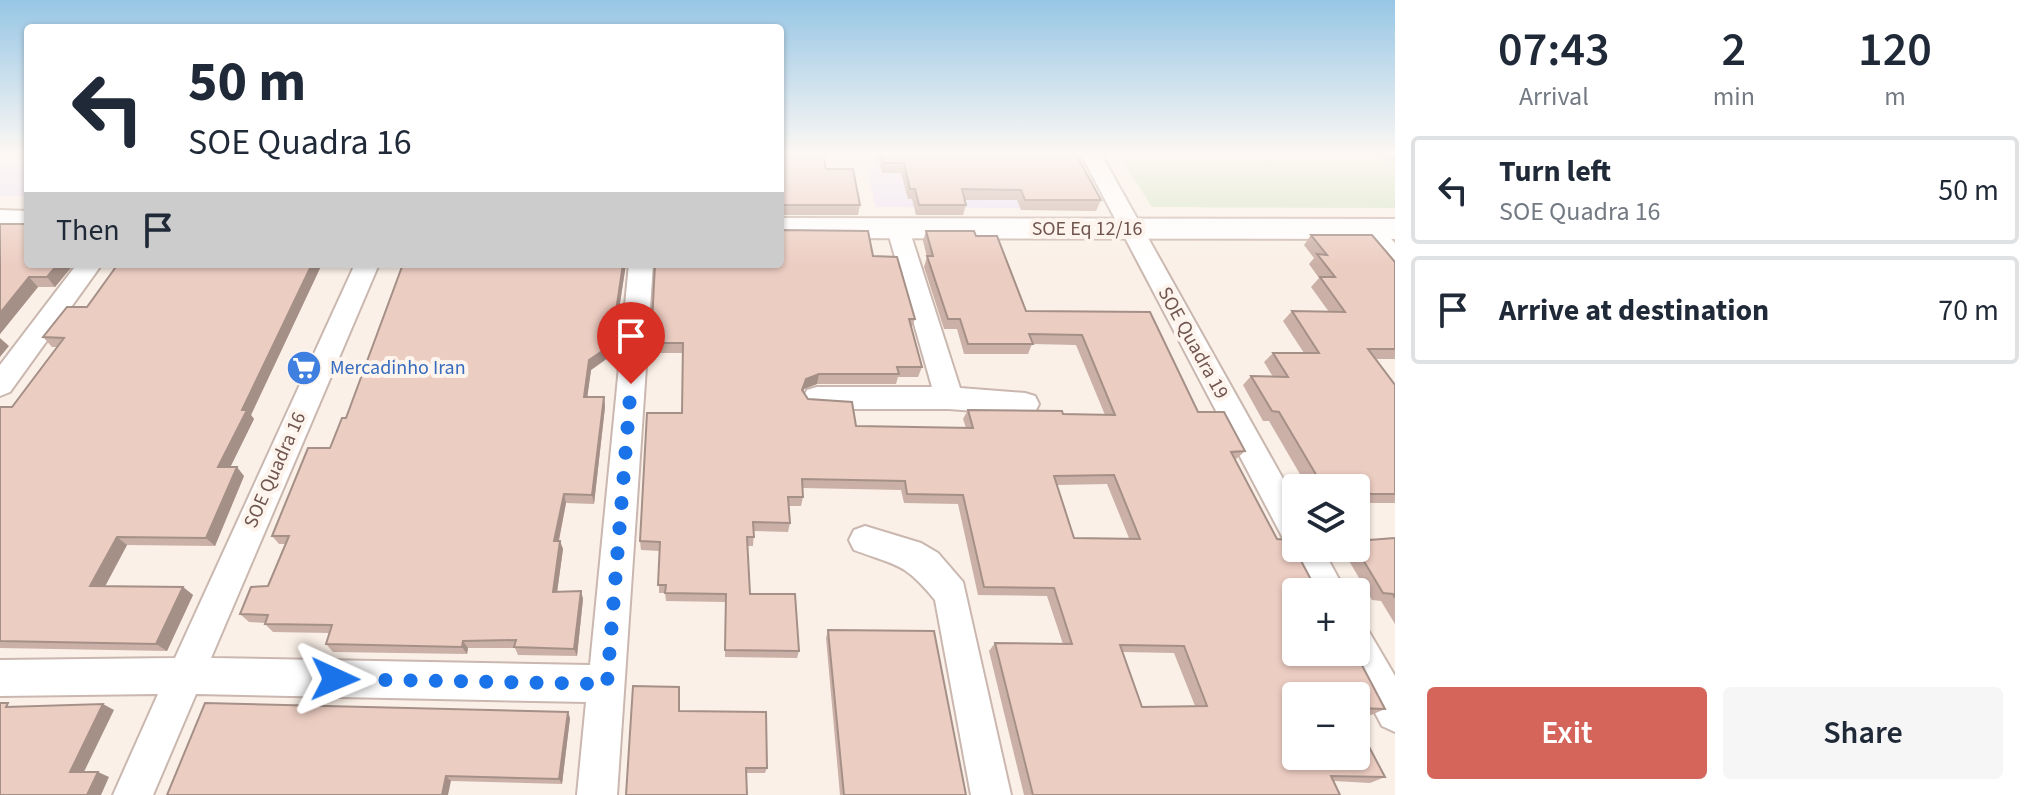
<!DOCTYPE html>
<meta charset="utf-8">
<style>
:root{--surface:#fff;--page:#f6f6f7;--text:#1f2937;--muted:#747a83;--line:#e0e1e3;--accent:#d5655b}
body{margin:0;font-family:"Source Sans 3",sans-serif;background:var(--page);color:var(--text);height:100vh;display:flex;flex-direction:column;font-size:30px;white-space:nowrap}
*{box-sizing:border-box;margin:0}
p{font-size:26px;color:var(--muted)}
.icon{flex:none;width:44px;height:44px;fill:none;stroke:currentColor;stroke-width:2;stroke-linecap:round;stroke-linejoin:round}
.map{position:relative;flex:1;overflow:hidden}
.details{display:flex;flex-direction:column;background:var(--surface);width:640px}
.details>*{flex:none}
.top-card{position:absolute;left:24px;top:24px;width:760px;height:244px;border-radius:8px;box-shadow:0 2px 6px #0004;background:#fff;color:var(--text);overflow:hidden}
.controls{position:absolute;left:1282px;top:474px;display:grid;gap:16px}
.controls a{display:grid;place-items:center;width:88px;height:88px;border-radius:8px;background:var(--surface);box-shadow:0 2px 6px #0004;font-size:40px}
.pin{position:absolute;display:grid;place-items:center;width:68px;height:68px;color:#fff;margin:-82px -34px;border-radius:50% 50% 50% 0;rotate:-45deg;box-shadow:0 0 8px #0007}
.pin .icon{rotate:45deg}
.me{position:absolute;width:88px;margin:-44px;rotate:91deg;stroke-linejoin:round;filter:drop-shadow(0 0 6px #0008)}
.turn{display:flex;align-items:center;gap:28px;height:168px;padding:0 32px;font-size:36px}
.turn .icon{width:104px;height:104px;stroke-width:2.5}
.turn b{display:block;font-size:56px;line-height:68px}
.then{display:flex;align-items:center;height:76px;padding:0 32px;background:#0003;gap:16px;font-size:30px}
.eta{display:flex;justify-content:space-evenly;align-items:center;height:136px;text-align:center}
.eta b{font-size:48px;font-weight:600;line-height:56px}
.button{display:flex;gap:16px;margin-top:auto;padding:16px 32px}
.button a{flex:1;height:92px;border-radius:8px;background:var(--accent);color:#fff;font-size:32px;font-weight:600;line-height:92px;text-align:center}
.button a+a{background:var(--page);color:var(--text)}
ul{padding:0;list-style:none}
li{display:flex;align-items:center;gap:24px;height:108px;margin:0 16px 12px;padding:0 16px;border:4px solid var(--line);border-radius:8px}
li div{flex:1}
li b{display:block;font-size:30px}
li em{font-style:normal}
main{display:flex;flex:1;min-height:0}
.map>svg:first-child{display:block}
.education{fill:#ede4f6}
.green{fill:#d8e6c7}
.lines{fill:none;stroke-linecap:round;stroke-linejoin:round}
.street-casing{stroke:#cab7af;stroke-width:4}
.secondary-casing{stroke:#ceb9af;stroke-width:4}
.street{fill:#fff;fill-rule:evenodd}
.secondary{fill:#fff;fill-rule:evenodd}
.wall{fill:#cbb0a7;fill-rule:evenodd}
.shaded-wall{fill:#a59088}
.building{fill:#eccdc2;stroke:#a59088;stroke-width:2;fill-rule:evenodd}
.route{stroke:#1a73e8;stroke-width:14;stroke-dasharray:0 25.2}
.labels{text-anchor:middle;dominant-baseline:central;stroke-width:8;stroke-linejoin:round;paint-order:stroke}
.street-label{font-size:20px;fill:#70564f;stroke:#fdf4ed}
.shop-label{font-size:20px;fill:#366cbe;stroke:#fdf4ed;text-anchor:start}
</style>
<main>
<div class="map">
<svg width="1395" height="795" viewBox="0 0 1395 795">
<rect width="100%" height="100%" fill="#faf0e7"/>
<path class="education" d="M0,154H28V196H0Z
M863,154H1064L1092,209L876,207Z"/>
<path class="green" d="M1118,154H1395V208L1152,207Z"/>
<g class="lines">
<g class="street-casing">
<path id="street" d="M1081,154H1101L1296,502V548H1322L1346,592H1311L1289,548L1291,544L1285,542Z
M898,222L906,224L909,229L960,388L1025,393L1035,396L1039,404L1035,412L1025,415L949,409H817L807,406L803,398L807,390L817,387H932L887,229L890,224Z
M1369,222L1377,224L1395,243V266L1387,264L1358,229L1361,224Z
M77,264H102L10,392L0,396V365Z
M355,264H379L211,658L590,665L629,264H653L617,795H577L586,702L196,694L153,795H113L158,694L0,696V660L175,658Z
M865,526L921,543L938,553L963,582L1011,795H971L935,600C904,562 897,566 854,550L849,540L854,530Z
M1356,625L1368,630L1395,676V732L1382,726L1343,652H1356Z"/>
</g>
<g class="secondary-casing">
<path id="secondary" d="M0,210L28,211V231L0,230Z
M780,218L1395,219V239L780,238Z"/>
</g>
<use href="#street" class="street"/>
<use href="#secondary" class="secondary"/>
</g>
<path class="wall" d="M10,154H28V158H13Z
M780,154L826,169L860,205L858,215H780Z
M877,154H1076L1101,200L1096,211L1021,210L1017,200H965L966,205L963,215H916L912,199H908L901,173H882Z
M1368,154H1395V162Z
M0,224L28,264H74L55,287H38L0,334Z
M926,231L976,236L1026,311L1150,312L1198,412L1245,451L1235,460L1277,539L1316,592H1296V652L1385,709L1371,715H1356V696H1296L1385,777L1370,783L1334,781L1340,795H1024L989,651L995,643L1063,644L1047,596L978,595L958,504L904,503L901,490L802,488L803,497L801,506H789L790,523L788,532L754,531L753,546H747L750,594L799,651L797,658L725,657V602L666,601L665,593H659V551L641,550L640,541L682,413L683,353H652L651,343L873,256L915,319L911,329L922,367L918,377H898L896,384H817L804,389L803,392L808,399L856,426L966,428L963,419L968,410L1105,415L1076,345L1032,344L1028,354H964L957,329H944L924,267L927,257L923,241ZM1107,484L1129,538H1074L1057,485ZM1122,652L1174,653L1195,706L1142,707Z
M1311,235L1395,262V359H1376L1395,385V503H1356V488H1308L1269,421H1263L1243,385L1251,376L1273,377L1264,362L1273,353H1304L1283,321L1292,311L1329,312L1311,287L1319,278L1309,264L1314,258L1304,245Z
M118,264H322L251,415L254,419L230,467L244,476L215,546L127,545L105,586L183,587L193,595L167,651L0,648V407H12L57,347H52L43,337L87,307Z
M623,264H626L612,355L591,370L587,397H604L605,407L594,504L566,503L559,541L563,549L557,592L581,591L583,599L577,656L518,655L515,648H468L467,654L333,652L326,644L330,633L273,632L265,624V623L249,622L240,614L268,586L285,544H279L272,536L330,448L346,418Z
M1395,538V624L1381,601L1372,600L1342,549L1356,548Z
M828,630L966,795H840L826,638Z
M679,711L767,768L765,773H746L626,795Z
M570,718L562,784L451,781L167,795Z"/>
<path class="shaded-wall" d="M58,264H74L55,287L47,277Z
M312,264H322L251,415L254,419L226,476L218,467L242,410Z
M623,264H626L612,355L591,370L586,407L584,397L589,360Z
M29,277L38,287L0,334V313Z
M0,338L9,346L0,357Z
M819,374L817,384L804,389L800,399L802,390L806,379Z
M604,397L605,407L594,504L592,495Z
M237,467L244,476L215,546L206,538Z
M564,494L566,503L557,549L554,541Z
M117,537L127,545L101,594L90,586Z
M560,541L563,549L556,600L553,592Z
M183,587L193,595L167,651L156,644Z
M581,591L583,599L577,656L574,649Z
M463,641L468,648L467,654L462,647Z
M103,704L114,710L82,776L70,772Z
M568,712L570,718L562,784L559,779Z
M98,772L109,777L101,795H87Z
M446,776L451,781L448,795H442Z"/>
<path class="building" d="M780,154H823L826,169H853L860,205H781L780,206Z
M882,154H1076L1101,200H1025L1021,190L962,189L966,205H919L915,189H910L904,163H884Z
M0,224H28V264H58L47,277H29L0,313Z
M780,230L868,231L873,256L897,257L915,319H909L922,367H897L899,374H819L806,379L802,390L808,399L852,402L856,426L973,428L968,410L1062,411L1063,414L1115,415L1082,335L1029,334L1033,344H968L960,319H948L927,256H933L926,231H974L976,236H997L1026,311L1150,312L1198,412H1224L1245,451L1231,452L1277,539L1290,540L1317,591H1295L1296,594V652H1355L1385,709L1356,708V696H1296V756H1356V722L1385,777L1331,776L1340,795H1033L995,643L1072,644L1054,588L984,587L963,495L907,494L905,481L802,479L803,497H788L790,523L753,522L754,537H747L750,594H795L799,651L725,650L726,594L665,593L666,585H658L660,542L640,541L647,413H682L683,343H651L655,264H780ZM1114,475L1140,539L1074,538L1054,476ZM1120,645L1184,646L1207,706L1142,707Z
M1311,235H1372L1395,262V349H1368L1395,385V494H1356V488H1324L1279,412L1272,411L1251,376L1288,377L1273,353H1319L1292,311L1345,312L1320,277H1335L1317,254L1327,255Z
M118,264H312L242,410H247L218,467H237L206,538L117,537L90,586L183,587L156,644L0,641V407H12L64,338L43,337L67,307H87Z
M403,264H623L611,345L589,360L584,397H604L592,495L564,494L554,541H560L553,592L581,591L574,649L514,647L516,640L463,641L462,647L326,644L332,625L265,624L268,615L240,614L251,587L268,586L289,536H272L308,448H330L342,418H346Z
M1395,538V598L1393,594L1383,593L1356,548V541Z
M828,630L934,631L966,795H844Z
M633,686L679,687V711L766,712L767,768H746L747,795H626Z
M0,703H8L6,707L103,704L70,772H98L87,795H0Z
M205,703L568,712L559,779L446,776L442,795H167Z"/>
<linearGradient id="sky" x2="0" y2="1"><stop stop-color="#97c6e5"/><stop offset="0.58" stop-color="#fdf8f4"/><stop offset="1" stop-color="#fdf8f4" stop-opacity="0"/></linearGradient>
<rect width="1395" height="266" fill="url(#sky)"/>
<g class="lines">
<path class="route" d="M335,679L607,684L631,384"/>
</g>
<defs>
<g id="supermarket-disc" transform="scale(1.8)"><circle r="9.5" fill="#3f7fe0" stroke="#fdf4ed"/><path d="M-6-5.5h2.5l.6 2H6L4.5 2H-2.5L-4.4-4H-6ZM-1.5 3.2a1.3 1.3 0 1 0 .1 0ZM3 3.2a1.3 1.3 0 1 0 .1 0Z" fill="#fff"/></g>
</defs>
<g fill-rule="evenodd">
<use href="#supermarket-disc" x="304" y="368"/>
</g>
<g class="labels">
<g class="street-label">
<text x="1087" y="229">SOE Eq 12/16</text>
<text transform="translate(1193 343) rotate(61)">SOE Quadra 19</text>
<text transform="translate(275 470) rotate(-66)">SOE Quadra 16</text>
</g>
<g class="shop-label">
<text x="330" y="368">Mercadinho Iran</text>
</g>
</g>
</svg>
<div class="controls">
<a><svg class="icon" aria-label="layers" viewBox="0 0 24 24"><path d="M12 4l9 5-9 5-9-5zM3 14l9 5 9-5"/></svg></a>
<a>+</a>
<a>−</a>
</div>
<div class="pin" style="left:631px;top:384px;background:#d93025"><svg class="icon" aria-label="arrive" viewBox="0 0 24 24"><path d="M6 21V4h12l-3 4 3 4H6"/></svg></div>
<svg class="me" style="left:335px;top:679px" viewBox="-20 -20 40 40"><path d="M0-17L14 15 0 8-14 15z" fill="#1a73e8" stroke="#fff" stroke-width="4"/></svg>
<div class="top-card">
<div class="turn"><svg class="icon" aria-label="left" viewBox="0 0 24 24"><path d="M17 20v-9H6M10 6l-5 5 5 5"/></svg><div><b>50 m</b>SOE Quadra 16</div></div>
<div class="then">Then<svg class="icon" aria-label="arrive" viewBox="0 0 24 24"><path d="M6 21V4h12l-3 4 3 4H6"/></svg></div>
</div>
</div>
<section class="details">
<div class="eta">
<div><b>07:43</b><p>Arrival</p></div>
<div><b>2</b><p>min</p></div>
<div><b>120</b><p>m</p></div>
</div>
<ul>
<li><svg class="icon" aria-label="left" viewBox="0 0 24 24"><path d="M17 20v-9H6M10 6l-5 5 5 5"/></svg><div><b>Turn left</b><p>SOE Quadra 16</p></div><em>50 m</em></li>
<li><svg class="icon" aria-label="arrive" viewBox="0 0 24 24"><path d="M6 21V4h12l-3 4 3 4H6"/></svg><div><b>Arrive at destination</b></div><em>70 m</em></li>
</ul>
<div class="button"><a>Exit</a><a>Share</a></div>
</section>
</main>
